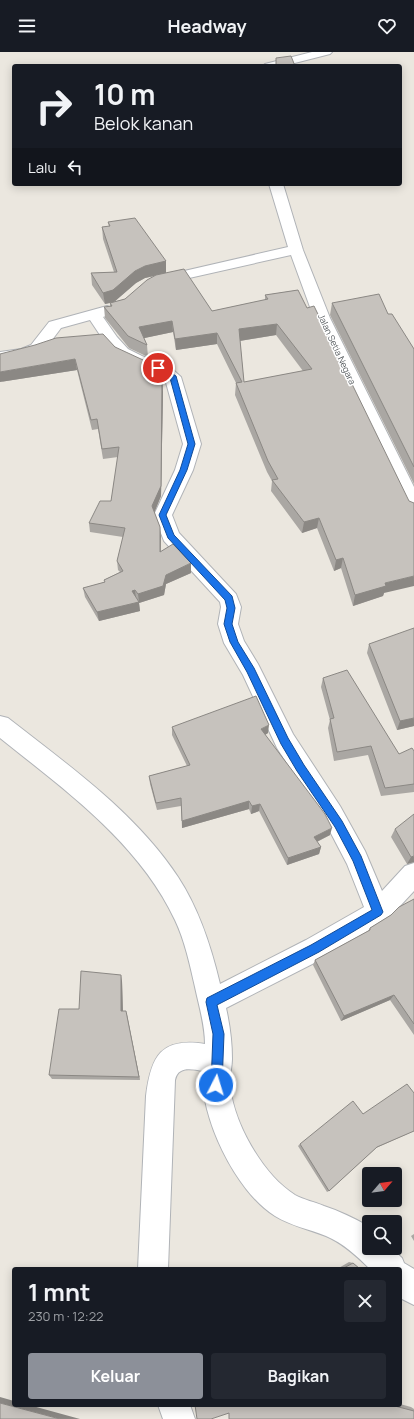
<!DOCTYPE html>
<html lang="id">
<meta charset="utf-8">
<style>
:root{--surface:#171b24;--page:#242831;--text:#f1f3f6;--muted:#9ea1a6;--accent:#8c9099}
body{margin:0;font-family:Manrope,sans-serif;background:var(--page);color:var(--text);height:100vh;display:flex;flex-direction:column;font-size:15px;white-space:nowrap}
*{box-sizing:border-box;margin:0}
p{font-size:13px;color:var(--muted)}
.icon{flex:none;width:22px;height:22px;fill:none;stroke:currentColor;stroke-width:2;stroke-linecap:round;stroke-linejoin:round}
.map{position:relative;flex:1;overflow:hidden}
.details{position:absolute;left:12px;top:1215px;width:390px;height:140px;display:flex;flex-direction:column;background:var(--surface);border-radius:4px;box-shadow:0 2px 10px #0003}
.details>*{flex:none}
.hud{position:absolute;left:12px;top:12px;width:390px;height:122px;border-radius:4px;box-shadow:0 2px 10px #0003;background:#171b24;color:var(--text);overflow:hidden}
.needle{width:26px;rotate:62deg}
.controls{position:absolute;left:362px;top:1115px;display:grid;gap:8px}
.controls a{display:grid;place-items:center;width:40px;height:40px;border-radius:4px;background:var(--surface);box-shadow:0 2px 10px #0003;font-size:20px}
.pin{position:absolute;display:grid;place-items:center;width:34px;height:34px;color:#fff;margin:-17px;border:2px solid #fff;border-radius:50%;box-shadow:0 1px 4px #0007}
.me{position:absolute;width:44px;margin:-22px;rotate:5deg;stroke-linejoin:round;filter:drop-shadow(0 0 3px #0008)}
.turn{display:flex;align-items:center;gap:14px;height:84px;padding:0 16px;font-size:18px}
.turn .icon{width:52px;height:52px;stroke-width:2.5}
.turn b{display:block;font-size:28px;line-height:34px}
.then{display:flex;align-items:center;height:38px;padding:0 16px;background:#0003;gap:8px;font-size:15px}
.round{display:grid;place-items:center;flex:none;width:42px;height:42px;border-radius:4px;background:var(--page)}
.overview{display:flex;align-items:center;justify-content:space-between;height:68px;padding:0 16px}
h1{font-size:24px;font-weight:700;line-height:30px}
.button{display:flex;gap:8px;margin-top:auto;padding:8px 16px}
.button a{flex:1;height:46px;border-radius:4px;background:var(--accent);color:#fff;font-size:16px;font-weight:700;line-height:46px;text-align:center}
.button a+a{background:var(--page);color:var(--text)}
header{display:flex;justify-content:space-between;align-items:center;height:52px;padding:0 16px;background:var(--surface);font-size:18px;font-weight:700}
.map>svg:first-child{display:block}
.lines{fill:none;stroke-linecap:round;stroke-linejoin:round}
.minor-casing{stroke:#b0b3b7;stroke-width:2}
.minor{fill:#fff;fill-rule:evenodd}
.wall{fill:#aaa7a3;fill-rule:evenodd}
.shaded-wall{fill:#8b8884}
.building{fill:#c6c2bd;stroke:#8b8884;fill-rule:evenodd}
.route{fill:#1a73e8;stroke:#114b97}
.labels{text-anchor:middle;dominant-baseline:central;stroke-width:3;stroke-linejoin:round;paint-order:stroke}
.far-street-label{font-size:9px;fill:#585d60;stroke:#fff}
</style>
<header><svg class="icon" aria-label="menu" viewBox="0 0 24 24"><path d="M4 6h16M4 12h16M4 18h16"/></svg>Headway<svg class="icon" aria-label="heart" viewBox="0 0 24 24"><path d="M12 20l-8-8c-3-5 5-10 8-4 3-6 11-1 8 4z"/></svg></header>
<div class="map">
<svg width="414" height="1367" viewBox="0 0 414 1367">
<rect width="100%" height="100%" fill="#ebe7df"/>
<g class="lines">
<g class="minor-casing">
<path id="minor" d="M312,0H332L330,2L283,14H263L265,12Z
M269,132H283L303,198L330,266L414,435V461L407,459L405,454L314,266L291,203L158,233L153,232L151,229L153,226L158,225L288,195Z
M107,254L112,256L115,259L112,262L103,265L117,285L128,297L142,304L170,315L181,325L201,392L193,418L172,463L179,481L236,542L241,555L238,572L244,589L258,612L293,682L340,754L365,799L382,839L405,814L414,811V839L387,868L324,906L226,956C230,974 232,990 232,1007C232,1015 229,1025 230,1034C234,1072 263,1123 295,1143C304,1148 315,1150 324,1154C339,1159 354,1166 368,1174L369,1196H391L402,1206L404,1211L414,1217V1253L400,1246V1217H370C357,1204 343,1191 326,1184C309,1177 291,1174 275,1164C236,1140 199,1064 203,1019C191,1017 178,1014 175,1028L168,1217H138L146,1044C151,1004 161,985 205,992C205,973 199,954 195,935C190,913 185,889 175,868C139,791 65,738 0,686V664L8,666C68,713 135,760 178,825C199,857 211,894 220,932L306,888L364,855L347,812L324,768L277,696L243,623L224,591L218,572L221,555L220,550L164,489L154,463L175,418L183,392L165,327L117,304L106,292L90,268L61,276L46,296L37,302L0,310V300L21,297L31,293L49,270Z
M158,1353H190L195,1367H163Z"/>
</g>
<use href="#minor" class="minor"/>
</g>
<path class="wall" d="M108,170L166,209V221L212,259L265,248V243L298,238L384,541L383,544L353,554L341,516L334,519L317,476L302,481L271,439L272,429L267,420L235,343L236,331L217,292L176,298L173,280L144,286L147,293L148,305L129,296L105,266L104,255L110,254V251L125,247L155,224L145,226L136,231L114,250L105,252L92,233L91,221L114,220L103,187L102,175H109ZM276,283L303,319L244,330L240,289Z
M332,251L388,262L414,297V432L330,263Z
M115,295L162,330L163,340L161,444L154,460L160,475L161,499L191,521L166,532L164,543L139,551L140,559L99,569L85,545L83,536L105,530L104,528L120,520L118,518L117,509L123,485L90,480L89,471L111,449L118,405L103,407L98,377L92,378L77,318L0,330Z
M369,592L414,674L397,678L367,601Z
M323,626L399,702L414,699V740L381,744L368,703L334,709L328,676L330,668L321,635Z
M172,675L268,681L265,683L330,783L317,790L321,795L319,802L287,813L259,759L251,762L249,757L182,776L181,754L157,758L150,732L149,724L187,714L172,683Z
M395,777L414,810L407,812L391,785Z
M414,847V983L390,948L341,969L313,913L315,908L368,879L370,876L391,863Z
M122,929L123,959L127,963L140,1028L52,1027L49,1023L79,957Z
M363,1062L414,1079L376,1096L329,1139L327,1140L298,1094L300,1092Z
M414,1182V1189L411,1184Z
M349,1210L353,1211L360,1217H337Z
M400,1352L411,1355L414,1357V1367L229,1361L195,1353H400Z"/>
<path class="shaded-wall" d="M166,209V221L145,226L136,231L114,250L105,252L103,241L135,219L145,214Z
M172,269L173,280L140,287L139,275Z
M277,272L276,283L239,289V277Z
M217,281V292L176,298L175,287Z
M75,307L77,318L0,330V320Z
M162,330L163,340L161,444L153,464L152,454Z
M319,466L317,476L302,481L304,470Z
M160,475L161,485L160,509Z
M343,506L341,516L334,519L336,508Z
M191,511V521L166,532L164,543L139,551L140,559L99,569L97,560L139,550L138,542L166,523Z
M414,524V534L384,541L383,544L353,554L355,543L385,531Z
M135,538L136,547L132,539Z
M414,666V674L397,678L400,669Z
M269,673L268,681L260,686L261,677Z
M249,749V757L182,776V769Z
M260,752L259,759L251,762L252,754Z
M332,776L330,783L312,792L314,785Z
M321,795L319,802L287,813L288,806Z
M414,804V810L407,812L411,805Z
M121,923L122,929L123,963L121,959Z
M394,943L390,948L341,969L344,964Z
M126,959L127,963L140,1028L139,1025Z
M0,1345L14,1349V1353H29L80,1367H60L0,1351Z"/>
<path class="building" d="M291,4L295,14H276V6Z
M135,166L166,209L145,214L135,219L113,238L103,241L91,221L117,220L102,175L110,174L108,170Z
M184,217L212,259L268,247L265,243L298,238L307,256L314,254L409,449L414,451V524L385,531L386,534L355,543L343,506L336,508L319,466L304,470L272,428L278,427L268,409L236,331L242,330L217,281L175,287L172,269L139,275L147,293L128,284L104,255L112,254L110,251L125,247L147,228L156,223ZM277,272L312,317L244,330L239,277Z
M379,242L388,262H392L414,297V415L332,251Z
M103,282L115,295L156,314L162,330L161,434L152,454L160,475V500L173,492L191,511L166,523L163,534L138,542L135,538L132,539L139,550L97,560L83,536L105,530L104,528L123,519L117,509L125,476L89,471L100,449H111L119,395L102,397L97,367L91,368L75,307L0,320V302L35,293L56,286Z
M414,576V666L400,669L369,592Z
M347,618L399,702L412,696L414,699V732L385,736L371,694L337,700L330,667L334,666L323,626Z
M256,644L269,673L261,677L325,762L332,776L314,785L321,795L288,806L260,752L252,754L249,749L182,769L181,746L156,751L149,724L190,713L172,675Z
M414,762V804L411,805L395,777Z
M414,847V972L394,943L344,964L315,908L370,878V876L391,863L399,855Z
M81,919L121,923V959H126L139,1025L49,1023L59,957H79Z
M407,1032L414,1041V1079L377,1095L329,1139L300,1092L353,1049L363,1062Z
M353,1211L360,1217H342Z
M0,1351L60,1367H0Z
M195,1353H391L414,1359V1367H229V1361L211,1367H197Z"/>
<path class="route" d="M156,314H160L176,324L195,392L187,418L166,463L174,483L232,544L235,556L232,572L238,590L254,616L288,686L304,713L342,769L361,804L383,860L381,863L319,900L217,953L224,982L222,1033L220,1037L216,1039L212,1037L211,1033L213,982L206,950L207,946L311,893L372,858L353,809L335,775L297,719L281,692L247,620L230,590L224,572L227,556L225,548L168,486L159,463L180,418L188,392L170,326L156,317Z"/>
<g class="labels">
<g class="far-street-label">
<text transform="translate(337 297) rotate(65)">Jalan Setia Negara</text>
</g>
</g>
</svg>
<div class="controls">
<a><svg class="needle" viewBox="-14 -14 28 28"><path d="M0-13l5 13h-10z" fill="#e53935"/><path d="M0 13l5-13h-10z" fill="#9ea1a6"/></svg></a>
<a><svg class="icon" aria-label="search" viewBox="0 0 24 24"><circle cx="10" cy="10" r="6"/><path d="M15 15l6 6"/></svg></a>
</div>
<div class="pin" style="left:158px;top:316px;background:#d93025"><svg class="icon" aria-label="arrive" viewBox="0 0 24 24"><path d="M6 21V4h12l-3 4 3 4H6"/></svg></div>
<svg class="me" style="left:216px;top:1033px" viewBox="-20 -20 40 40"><circle r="17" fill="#1a73e8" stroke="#fff" stroke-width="3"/><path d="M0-11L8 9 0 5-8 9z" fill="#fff"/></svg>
<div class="hud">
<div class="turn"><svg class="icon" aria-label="right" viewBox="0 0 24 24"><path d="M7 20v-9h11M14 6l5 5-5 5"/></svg><div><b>10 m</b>Belok kanan</div></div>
<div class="then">Lalu<svg class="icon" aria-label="left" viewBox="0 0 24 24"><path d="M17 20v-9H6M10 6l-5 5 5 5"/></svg></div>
</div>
<section class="details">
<div class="overview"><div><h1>1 mnt</h1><p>230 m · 12:22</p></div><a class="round"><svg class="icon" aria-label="close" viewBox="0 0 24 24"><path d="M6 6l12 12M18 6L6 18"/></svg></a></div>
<div class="button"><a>Keluar</a><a>Bagikan</a></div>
</section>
</div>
